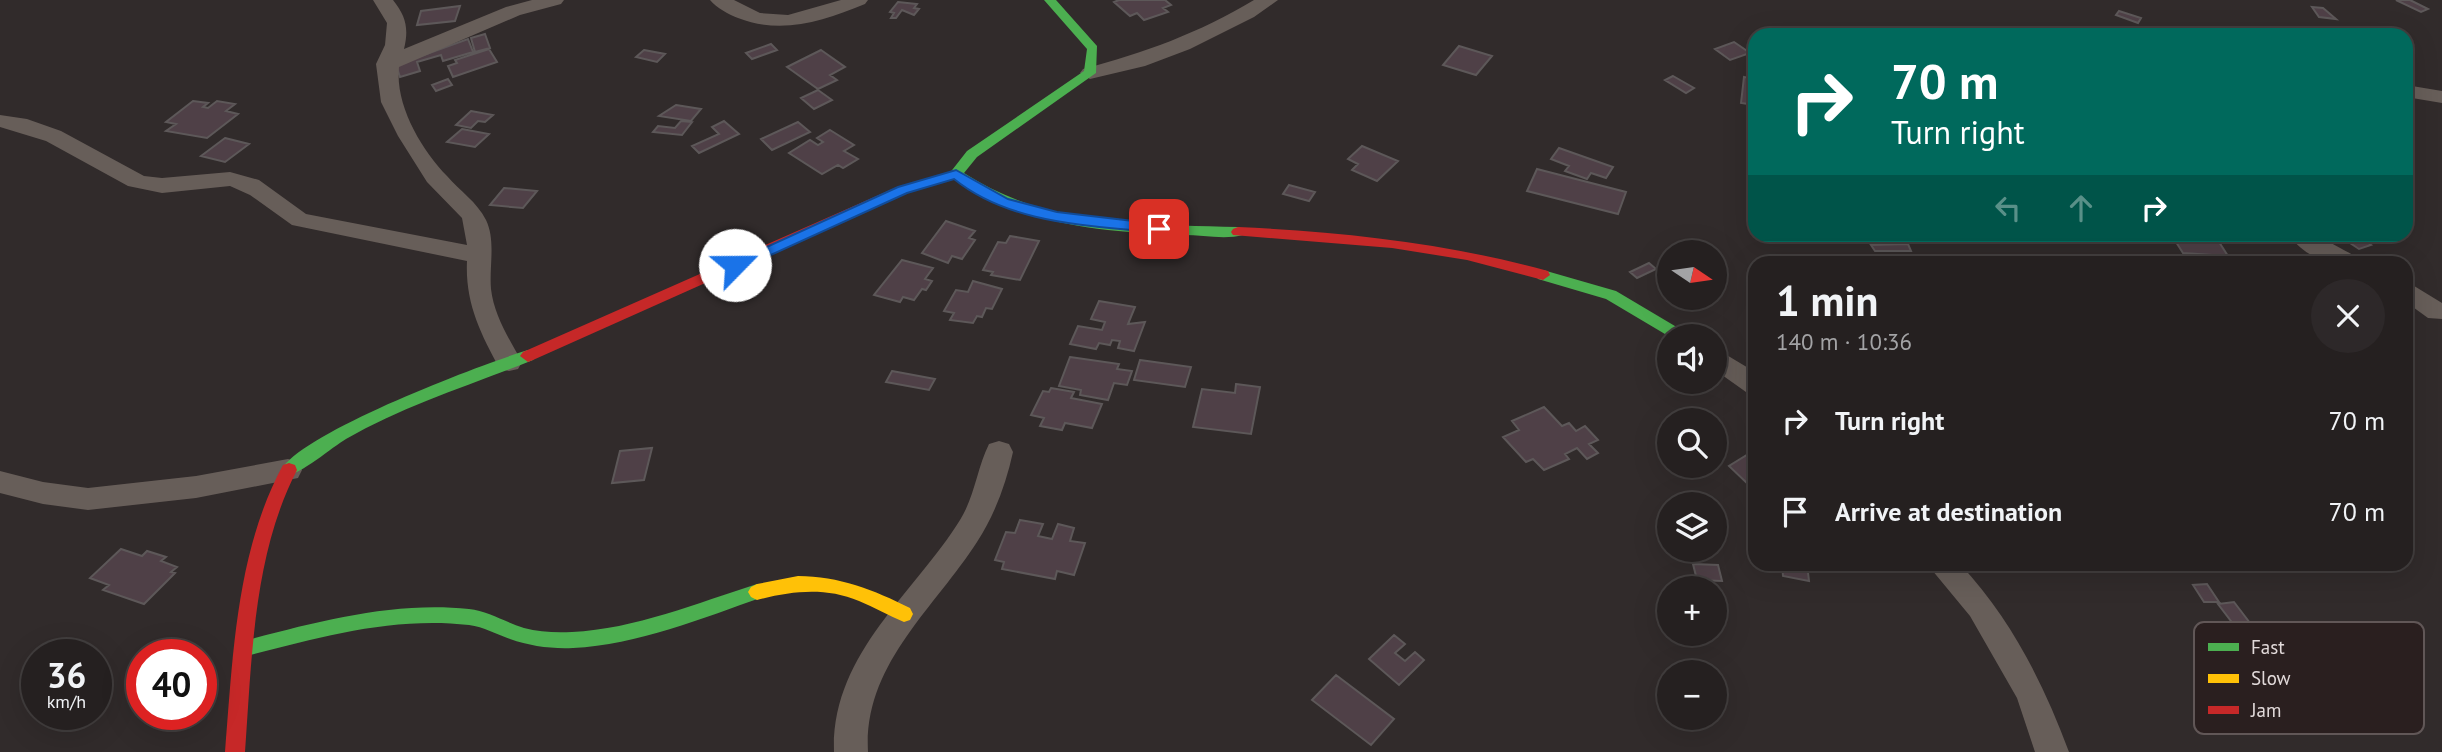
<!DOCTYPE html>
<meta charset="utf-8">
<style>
:root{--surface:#252020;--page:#2d2829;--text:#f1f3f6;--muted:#a3a3a5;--line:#423e3e}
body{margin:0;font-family:"PT Sans",sans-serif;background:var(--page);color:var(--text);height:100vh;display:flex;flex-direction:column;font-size:26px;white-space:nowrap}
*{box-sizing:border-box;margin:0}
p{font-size:23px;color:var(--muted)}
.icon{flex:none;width:38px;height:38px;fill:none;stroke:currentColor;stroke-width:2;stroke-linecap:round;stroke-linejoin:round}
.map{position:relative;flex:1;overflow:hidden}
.drawer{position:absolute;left:1748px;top:256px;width:665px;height:315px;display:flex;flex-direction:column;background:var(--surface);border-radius:21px;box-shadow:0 7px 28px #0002,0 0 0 2px var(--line)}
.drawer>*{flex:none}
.hud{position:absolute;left:1748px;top:28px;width:665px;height:214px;border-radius:21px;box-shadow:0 7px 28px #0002,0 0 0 2px var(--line);background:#00695c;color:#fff;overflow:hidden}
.needle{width:46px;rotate:103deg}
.buttons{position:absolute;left:1657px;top:240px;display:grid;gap:14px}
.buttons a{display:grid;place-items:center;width:70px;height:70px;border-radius:50%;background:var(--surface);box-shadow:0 7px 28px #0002,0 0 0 2px var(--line);font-size:35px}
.speed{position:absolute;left:21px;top:639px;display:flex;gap:14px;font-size:35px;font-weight:700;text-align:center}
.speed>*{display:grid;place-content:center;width:91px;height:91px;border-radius:50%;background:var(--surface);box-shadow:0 7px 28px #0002,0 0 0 2px var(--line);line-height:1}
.speed small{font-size:18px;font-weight:400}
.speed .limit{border:10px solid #d22;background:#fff;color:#111}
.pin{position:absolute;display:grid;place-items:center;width:60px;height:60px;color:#fff;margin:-30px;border-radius:14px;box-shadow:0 4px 10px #0006}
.me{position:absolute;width:77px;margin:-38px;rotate:67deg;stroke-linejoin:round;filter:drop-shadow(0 0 5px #0008)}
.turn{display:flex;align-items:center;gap:24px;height:147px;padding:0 28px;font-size:32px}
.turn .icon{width:91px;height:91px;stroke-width:2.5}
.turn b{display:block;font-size:49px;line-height:60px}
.lanes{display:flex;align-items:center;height:66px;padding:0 28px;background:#0003;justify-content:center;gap:35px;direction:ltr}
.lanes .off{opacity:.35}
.round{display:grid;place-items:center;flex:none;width:74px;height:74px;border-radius:37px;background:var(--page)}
.headline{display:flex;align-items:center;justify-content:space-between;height:119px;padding:0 28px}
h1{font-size:42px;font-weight:600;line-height:52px}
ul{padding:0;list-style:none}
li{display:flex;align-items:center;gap:21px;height:91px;padding:0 28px}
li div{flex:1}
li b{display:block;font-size:26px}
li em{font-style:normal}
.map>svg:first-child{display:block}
.building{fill:#4f4047;stroke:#5d5859;stroke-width:2}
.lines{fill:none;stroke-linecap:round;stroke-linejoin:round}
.street{fill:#675e59;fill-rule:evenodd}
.fast{fill:#4caf50;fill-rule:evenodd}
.slow{fill:#ffc107;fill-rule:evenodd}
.jam{fill:#c62828;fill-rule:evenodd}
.route{fill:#1a73e8;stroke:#114b97;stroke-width:2}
.key{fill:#2a1f1f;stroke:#615757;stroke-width:2}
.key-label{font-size:19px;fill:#e2dada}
</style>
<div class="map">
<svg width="2442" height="752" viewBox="0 0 2442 752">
<rect width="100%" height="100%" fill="#312b2b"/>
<path class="building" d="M1119,0H1165L1171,5L1163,8L1168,12L1144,20L1137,13L1130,16L1114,2Z
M2396,0H2410L2428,9L2421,12Z
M898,2L917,4L914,8L919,9L914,15L902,10L896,18H891L894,13L890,12Z
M460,6L455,21L417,25L421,11Z
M2312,7L2323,8L2336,19L2319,17Z
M2119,11L2141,18L2138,23L2116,15Z
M485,34L490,48L475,52L471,38Z
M468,39L473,52L443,61L441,55L417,62L420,71L400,77L396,65Z
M1734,42L1750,53L1730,60L1715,49Z
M771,44L777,50L752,59L746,53Z
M1459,46L1492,56L1476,75L1443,65Z
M489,49L497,62L453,77L448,66L457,63L455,60Z
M644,50L665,54L657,62L636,57Z
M821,50L845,67L830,75L837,80L818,89L787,67Z
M1673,76L1694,88L1686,93L1665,80Z
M1744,77L1755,79V105L1741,103Z
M448,79L452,85L436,91L432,85Z
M818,90L832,100L814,109L801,98Z
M193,101L208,103L203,107L208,108L217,101L235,104L226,111L238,114L207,138L166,131L176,124L166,122Z
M676,105L701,109L691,121L659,116Z
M471,111L493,115L485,122L478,121L471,128L456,125Z
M681,121L692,122L682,135L653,132L658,126L675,128Z
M724,121L739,134L699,153L692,146L719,134L712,127Z
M798,122L810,132L772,150L761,139Z
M462,129L489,134L475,147L447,142Z
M830,130L854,145L844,151L858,159L843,168L838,165L822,174L789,153L810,140L818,145L823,142L817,138Z
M225,138L249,144L225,162L201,156Z
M1362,146L1398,161L1377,181L1352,170L1358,164L1348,159Z
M1559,148L1613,167L1606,178L1591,173L1587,179L1565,171L1569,166L1551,159Z
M1537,169L1626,192L1618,214L1527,191Z
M1289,185L1315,192L1309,201L1283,194Z
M504,188L537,191L523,208L490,205Z
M946,221L975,231L969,238L975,240L962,259L952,256L948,263L922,253Z
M1899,234L1900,242L1860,234Z
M2355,234L2371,245L2359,249L2338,235Z
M1010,236L1039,241L1020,280L991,275L993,272L983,270L998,242L1006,243Z
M2174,239L2219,242L2228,256L2183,253Z
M1908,244L1911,251H1875L1871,245Z
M902,260L933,268L925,279L932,281L926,290L922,289L914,300L903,297L900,302L874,295Z
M1649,263L1656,269L1637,278L1630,272Z
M973,281L1002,289L992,309L986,308L982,317L977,316L973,323L950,320L954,313L944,311L956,290L968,292Z
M1099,301L1135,307L1128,324L1145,322L1134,351L1118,348L1120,341L1112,340L1110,345L1099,343L1096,349L1070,344L1078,326L1102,330L1105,322L1091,319Z
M1070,357L1119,364L1117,369L1132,371L1127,385L1114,383L1108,400L1080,395L1081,390L1059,386Z
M1140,360L1191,367L1185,387L1134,380Z
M892,371L935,379L929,390L886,382Z
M1236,384L1260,387L1251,434L1193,427L1202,389L1235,393Z
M1051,388L1074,392L1071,398L1102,404L1092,428L1065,423L1062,430L1040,426L1044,418L1031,415L1043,391L1049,392Z
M1544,407L1562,426L1569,423L1576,431L1585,426L1598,440L1589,444L1598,453L1587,459L1577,448L1565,454L1569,459L1544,470L1533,459L1526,462L1503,437L1519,430L1512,421Z
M652,448L644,480L612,483L620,451Z
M1750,453L1755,458V483L1750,486L1729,466Z
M1020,520L1043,524L1038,536L1052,539L1058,524L1074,528L1070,541L1085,543L1074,575L1057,571L1055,579L1002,569L1004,562L995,560L1006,532L1015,533Z
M121,549L142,556L147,551L166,557L161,561L177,567L171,572L175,573L144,604L103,590L109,585L90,578Z
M1693,564L1718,565L1722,581L1697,580Z
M1782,564H1807L1809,581L1783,576Z
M2207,584L2219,602H2204L2193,585Z
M2234,602L2253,627L2237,629L2218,604Z
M1394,635L1405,644L1395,653L1405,661L1415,652L1424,660L1399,685L1369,659Z
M1336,675L1394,719L1371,745L1312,700Z"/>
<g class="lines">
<path class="street" d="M373,0H393C406,16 409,29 404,49L506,7L532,0H564L561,4L520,15L399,67C395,105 421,149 447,176C460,191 477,202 486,220C496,241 489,266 491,289C494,315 509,339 522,362L518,369L509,371L500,369C480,333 465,302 467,261L292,225L250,195L230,186L162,193L128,186L46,141L0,127V115L27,119L61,131L144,176L162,178L230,172L259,180L306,214L467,245L462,218L427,182L398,136L381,102L376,64L385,45L387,23Z
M710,0H734L760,13L788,15L841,0H868L865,4C823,21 782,35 738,18C728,14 717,8 710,0Z
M1254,0H1278L1254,17L1190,49L1145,66L1090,79L1080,73L1083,69C1144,53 1199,33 1254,0Z
M2406,85L2442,91V103L2406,97Z
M2289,234C2296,234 2307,233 2313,234C2318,236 2362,259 2364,262C2335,265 2306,261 2289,234Z
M2406,281L2442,303V319L2428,318L2406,302Z
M1715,348L1755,372V395L1746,392L1715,370Z
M999,441L1009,444L1013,452C1006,484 995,514 977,542C934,609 863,665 868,752H834C831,654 914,594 960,520C975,496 977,468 989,444Z
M288,459L298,462L302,470L298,478L196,498L88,510L43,504L0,493V471L43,482L88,488L196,476Z
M1927,564H1960C2011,619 2043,682 2069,752H2035L2017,698L1970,616Z"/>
<path class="fast" d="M1044,0H1056L1097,46L1096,73L977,157L964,173C1047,227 1142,224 1238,227L1243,229L1245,232L1243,235C1225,240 1202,235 1184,235C1099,232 1023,225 951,177L949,174L967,151L1084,71L1087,49Z
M1543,270L1616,291L1685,332L1688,336L1670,337L1606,299L1538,279L1536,275Z
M528,350L536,356L533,360C471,385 405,405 346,439C332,447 296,479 283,475L281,470C302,432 482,364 528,350Z
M757,584L763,587L766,592L763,597C703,618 637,645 573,648C551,649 530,646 510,639C496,634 484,627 469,625C392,616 316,638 243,657L236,655L234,649L236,643L243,641C317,622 392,601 469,609C488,611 505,622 524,628C539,632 556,633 572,632C635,629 697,603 757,584Z"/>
<path class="slow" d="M798,576C839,576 874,590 910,608L913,614L910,620L904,622C889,616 874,607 859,601C825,587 792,591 757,600L751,597L748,592L751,587L757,584Z"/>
<path class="jam" d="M956,170L963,174L961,177L907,193L533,360L528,362L520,356L523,352L897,187Z
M1238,227C1344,232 1446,243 1548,271L1550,275L1543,280L1467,260L1392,248L1233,235L1231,232L1233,229Z
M289,463L295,465L297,470C253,555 252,658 245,752H225C233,656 236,552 283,465Z"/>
</g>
<path class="route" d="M956,170L1008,199L1057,212L1159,224L1167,229L1159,233C1090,225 1011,225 954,179L907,193L740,269L735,270L727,265L898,187Z"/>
<rect x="2194" y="622" width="230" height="112" rx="10" class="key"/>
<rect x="2208" y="643" width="31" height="8" fill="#4caf50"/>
<rect x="2208" y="674" width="31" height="9" fill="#ffc107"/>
<rect x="2208" y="706" width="31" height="8" fill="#c62828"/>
<g class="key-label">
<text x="2251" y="654">Fast</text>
<text x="2251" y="685">Slow</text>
<text x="2251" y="717">Jam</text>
</g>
</svg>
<div class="buttons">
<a><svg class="needle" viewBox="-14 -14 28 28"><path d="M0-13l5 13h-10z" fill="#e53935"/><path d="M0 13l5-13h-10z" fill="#a3a3a5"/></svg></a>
<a><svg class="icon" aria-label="sound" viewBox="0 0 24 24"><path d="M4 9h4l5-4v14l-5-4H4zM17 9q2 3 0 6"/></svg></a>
<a><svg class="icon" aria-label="search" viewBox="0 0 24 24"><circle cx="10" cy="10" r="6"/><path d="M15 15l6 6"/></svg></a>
<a><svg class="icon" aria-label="layers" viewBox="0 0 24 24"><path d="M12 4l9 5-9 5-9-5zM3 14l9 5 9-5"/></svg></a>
<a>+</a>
<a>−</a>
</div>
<div class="speed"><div>36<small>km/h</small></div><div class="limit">40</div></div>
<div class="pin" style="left:1159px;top:229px;background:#d93025"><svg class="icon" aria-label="arrive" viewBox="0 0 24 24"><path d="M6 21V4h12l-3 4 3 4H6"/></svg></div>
<svg class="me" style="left:735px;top:265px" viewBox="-20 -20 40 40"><circle r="19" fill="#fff"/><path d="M0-13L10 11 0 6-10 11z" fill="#1a73e8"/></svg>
<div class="hud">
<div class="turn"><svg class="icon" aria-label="right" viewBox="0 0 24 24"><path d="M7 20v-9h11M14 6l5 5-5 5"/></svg><div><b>70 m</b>Turn right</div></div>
<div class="lanes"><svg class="icon off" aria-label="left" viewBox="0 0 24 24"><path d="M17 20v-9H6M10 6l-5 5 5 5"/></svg><svg class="icon off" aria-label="ahead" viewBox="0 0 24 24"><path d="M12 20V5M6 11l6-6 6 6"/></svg><svg class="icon" aria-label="right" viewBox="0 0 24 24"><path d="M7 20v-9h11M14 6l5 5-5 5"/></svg></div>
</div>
<section class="drawer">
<div class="headline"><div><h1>1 min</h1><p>140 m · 10:36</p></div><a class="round"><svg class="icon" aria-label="close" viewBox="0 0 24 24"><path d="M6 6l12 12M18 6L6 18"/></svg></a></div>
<ul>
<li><svg class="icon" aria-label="right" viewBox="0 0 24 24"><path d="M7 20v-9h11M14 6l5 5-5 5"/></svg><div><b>Turn right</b></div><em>70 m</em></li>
<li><svg class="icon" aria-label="arrive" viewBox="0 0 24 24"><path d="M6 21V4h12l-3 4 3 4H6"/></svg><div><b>Arrive at destination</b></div><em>70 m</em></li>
</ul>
</section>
</div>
